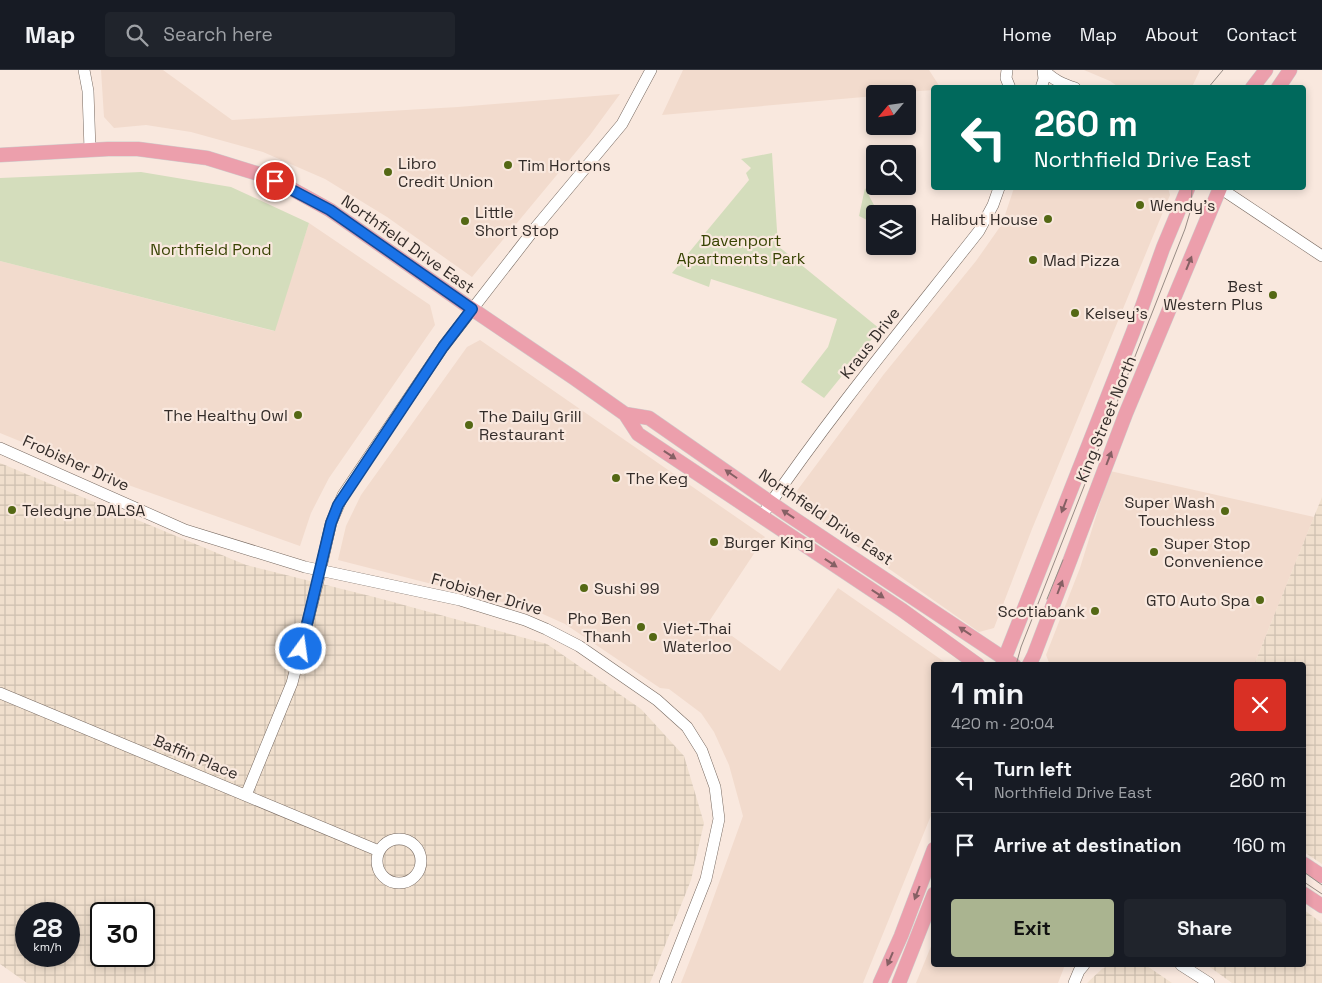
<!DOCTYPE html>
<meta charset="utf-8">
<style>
:root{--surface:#171b24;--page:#20242c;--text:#f1f3f6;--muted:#9ea1a6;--line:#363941;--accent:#aab490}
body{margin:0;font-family:"Space Grotesk",sans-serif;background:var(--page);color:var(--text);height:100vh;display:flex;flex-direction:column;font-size:19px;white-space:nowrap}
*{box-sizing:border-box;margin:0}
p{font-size:16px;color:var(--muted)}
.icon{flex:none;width:28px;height:28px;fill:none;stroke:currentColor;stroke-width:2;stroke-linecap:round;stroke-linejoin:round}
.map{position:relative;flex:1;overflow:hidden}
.details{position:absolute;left:931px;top:592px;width:375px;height:305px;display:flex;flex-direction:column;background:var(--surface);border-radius:5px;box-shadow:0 2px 8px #0003}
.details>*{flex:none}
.banner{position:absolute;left:931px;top:15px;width:375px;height:105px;border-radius:5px;box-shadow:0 2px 8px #0003;background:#00695c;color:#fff;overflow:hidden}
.needle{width:32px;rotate:241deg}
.controls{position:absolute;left:866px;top:15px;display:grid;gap:10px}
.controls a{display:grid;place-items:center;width:50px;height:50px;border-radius:5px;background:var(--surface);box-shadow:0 2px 8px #0003;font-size:25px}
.speed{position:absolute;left:15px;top:832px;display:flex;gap:10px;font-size:25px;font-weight:700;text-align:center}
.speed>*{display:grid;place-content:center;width:65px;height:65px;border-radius:50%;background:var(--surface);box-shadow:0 2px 8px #0003;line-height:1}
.speed small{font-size:12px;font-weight:400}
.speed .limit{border:2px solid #111;border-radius:8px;background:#fff;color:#111}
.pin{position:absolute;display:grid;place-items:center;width:42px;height:42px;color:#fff;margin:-21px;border:2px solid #fff;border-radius:50%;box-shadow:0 1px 5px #0007}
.me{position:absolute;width:55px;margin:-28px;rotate:14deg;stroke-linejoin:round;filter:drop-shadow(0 0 4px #0008)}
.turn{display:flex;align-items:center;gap:18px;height:105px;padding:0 20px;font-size:22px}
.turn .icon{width:65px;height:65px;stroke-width:2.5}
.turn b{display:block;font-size:35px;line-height:42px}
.round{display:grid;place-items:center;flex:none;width:52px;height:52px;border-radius:5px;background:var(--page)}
.summary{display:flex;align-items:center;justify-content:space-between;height:85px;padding:0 20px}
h1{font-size:30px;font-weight:600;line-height:38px}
.primary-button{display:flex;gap:10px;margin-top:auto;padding:10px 20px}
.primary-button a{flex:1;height:58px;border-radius:5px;background:var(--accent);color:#111;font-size:20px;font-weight:600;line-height:58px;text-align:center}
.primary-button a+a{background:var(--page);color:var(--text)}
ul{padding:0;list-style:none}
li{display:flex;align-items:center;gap:15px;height:65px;padding:0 20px;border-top:1px solid var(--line)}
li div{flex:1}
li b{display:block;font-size:19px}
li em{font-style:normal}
header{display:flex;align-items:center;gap:30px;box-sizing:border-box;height:70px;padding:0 25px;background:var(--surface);border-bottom:1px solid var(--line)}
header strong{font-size:24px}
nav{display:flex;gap:28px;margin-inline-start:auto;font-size:18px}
.search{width:350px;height:45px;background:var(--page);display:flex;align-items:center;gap:12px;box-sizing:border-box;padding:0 18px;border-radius:5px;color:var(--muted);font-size:19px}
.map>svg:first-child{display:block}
.built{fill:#f2dbcd}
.industrial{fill:url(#industrial-grid);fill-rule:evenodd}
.green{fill:#d4ddbc}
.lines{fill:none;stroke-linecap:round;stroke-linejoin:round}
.minor-casing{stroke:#776960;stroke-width:12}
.major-casing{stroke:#cecccc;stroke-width:15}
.minor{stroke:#fff;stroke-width:11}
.major{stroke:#ec9fac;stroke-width:14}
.tram{stroke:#978b84;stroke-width:1}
.oneway{fill:#866064}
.route-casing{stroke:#114b97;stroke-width:12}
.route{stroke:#1a73e8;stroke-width:9}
.poi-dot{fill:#546814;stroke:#f9e8de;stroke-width:2}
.labels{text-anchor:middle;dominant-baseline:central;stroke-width:4.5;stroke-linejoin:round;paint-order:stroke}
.poi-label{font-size:16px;fill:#332c29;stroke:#f9e8de;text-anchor:start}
.park-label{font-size:16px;fill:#374202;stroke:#f9e8de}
.street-label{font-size:16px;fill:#332c29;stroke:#f9e8de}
</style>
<header>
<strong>Map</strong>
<div class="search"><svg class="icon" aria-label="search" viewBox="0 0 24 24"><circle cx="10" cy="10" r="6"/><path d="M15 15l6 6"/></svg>Search here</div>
<nav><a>Home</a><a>Map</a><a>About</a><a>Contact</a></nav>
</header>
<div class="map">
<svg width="1322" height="913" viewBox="0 0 1322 913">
<defs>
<pattern id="industrial-grid" width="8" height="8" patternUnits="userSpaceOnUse" patternTransform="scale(1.25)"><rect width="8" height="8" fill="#f0dfcd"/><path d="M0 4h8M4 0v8" fill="none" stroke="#cec0b0"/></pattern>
</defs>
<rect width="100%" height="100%" fill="#f9e8de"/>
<path class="built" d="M101,0H163L232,50L458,37L620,24L590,65L472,207L387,147L325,109L263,82L191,62L146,55L114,58L104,47Z
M683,0H929L940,17L934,18V20L875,24V26L662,45Z
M1084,0H1200L1192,17L1120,18L1110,11Z
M1014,118H1168L1170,125L1032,459L994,558L979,562L798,435L793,426L884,304L976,191L1002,154Z
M309,153L430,235L435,255L329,408L311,443L300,476L117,411L0,363V191L274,261Z
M480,270L765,467L710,550L780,601L838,518L949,595H934V738L863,913H681L703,857L743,746L729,695L714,662L701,643L669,619L660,618L565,554L534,540L338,490L346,456L361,425L467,277Z
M1110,401L1314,447L1254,595H1050L1046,585L1080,498Z
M934,869V895H1065L1058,913H916Z"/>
<path class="industrial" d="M0,393L246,495L378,528L547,574L641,639L684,686L704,753L691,810L650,913H27L0,894ZM26,844H69V886H26ZM101,844H144V886H101Z
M1322,427V794L1304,782V595H1254Z
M1304,840L1322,853V913H1232L1207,895H1304Z
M1113,895L1147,896L1172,913H1087L1103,898Z"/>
<path class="green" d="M772,83L778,176L880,259L824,328L801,312L828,277L837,249L711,209L709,217L672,203L749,110L746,103L751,98L741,89Z
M141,102L231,117L309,153L275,261L0,191V108Z
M865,118L875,137L867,150L859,146Z"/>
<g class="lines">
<g class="minor-casing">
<path id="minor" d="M84,0L88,21L90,80
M1007,0L1006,8L1010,18
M1044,0C1053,10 1063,14 1075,18
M1041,18L1044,9L1043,0
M1220,118L1322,186
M0,378L185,460L305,497L460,530L525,550L546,559L579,576L657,630L687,657L702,681L715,717L719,749L706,809L665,913
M761,447C828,348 905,255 979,161L993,135L999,118
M0,623L379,781
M246,725L292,613L318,511L331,453L343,425L443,277L536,157L622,54L651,0
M377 791a22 22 0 1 1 44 0a22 22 0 1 1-44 0Z
M1181,895L1209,913
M1074,913L1079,901L1084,895"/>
</g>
<g class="major-casing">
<path id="major" d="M1252,18L1266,0
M1278,18L1290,0
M0,85L108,79H138L207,88L259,104L290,118L330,140L472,239L574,308L625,344L638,364L902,540L978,595
M625,344L649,348L787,444L1014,595
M1002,595L1133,262L1163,178L1188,118
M1029,595L1034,585L1126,343L1220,118
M1304,794L1322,806
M1304,824L1322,836
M880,913L901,866L934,779
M899,913L934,824"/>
</g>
<use href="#minor" class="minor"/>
<use href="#major" class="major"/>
<path class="tram" d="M1208,18L1223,0
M1047,529L1063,490
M1016,595L1021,577L1185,159L1191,139L1192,118
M1304,802L1322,815
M1304,812L1322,824"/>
</g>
<defs><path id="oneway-solid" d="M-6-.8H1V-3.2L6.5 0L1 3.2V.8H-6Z" transform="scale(1.25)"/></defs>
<g class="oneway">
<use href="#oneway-solid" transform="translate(1189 193) rotate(-68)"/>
<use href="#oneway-solid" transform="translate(670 385) rotate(34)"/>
<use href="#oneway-solid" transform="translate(1109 388) rotate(-69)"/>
<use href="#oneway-solid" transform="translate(731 404) rotate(-145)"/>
<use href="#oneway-solid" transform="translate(1064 436) rotate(111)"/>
<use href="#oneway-solid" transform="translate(788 444) rotate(-146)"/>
<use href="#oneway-solid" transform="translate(831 493) rotate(34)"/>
<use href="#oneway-solid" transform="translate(1060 517) rotate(-69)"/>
<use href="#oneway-solid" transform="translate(878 524) rotate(33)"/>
<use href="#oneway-solid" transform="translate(965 561) rotate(-146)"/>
<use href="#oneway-solid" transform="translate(917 823) rotate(111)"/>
<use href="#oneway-solid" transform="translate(890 889) rotate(113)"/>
</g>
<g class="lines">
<g class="route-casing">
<path id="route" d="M275,111L330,140L472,239L443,277L338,435L331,453L301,579"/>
</g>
<use href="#route" class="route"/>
</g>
<g class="poi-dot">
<circle cx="508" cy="95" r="5"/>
<circle cx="388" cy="102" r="5"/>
<circle cx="1140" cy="135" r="5"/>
<circle cx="1048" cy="149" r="5"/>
<circle cx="465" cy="151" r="5"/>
<circle cx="1033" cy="190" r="5"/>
<circle cx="1273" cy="225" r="5"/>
<circle cx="1075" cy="243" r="5"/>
<circle cx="298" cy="345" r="5"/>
<circle cx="469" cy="355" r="5"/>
<circle cx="616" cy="408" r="5"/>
<circle cx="12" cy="440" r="5"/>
<circle cx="1225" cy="441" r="5"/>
<circle cx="714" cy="472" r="5"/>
<circle cx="1154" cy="482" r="5"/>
<circle cx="584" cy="518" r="5"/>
<circle cx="1260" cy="530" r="5"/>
<circle cx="1095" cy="541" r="5"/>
<circle cx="641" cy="557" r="5"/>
<circle cx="653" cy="567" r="5"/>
</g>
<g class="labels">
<g class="poi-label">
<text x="398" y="93">Libro<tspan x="398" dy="18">Credit Union</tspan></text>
<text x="518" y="95">Tim Hortons</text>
<text x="1150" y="135">Wendy's</text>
<text x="475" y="142">Little<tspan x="475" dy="18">Short Stop</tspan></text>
<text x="1038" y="149" text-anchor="end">Halibut House</text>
<text x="1043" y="190">Mad Pizza</text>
<text x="1263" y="216" text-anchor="end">Best<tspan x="1263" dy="18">Western Plus</tspan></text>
<text x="1085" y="243">Kelsey's</text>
<text x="288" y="345" text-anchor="end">The Healthy Owl</text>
<text x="479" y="346">The Daily Grill<tspan x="479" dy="18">Restaurant</tspan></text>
<text x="626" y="408">The Keg</text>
<text x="1215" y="432" text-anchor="end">Super Wash<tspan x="1215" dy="18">Touchless</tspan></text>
<text x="22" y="440">Teledyne DALSA</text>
<text x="724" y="472">Burger King</text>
<text x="1164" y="473">Super Stop<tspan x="1164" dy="18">Convenience</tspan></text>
<text x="594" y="518">Sushi 99</text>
<text x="1250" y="530" text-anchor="end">GTO Auto Spa</text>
<text x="1085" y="541" text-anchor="end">Scotiabank</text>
<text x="631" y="548" text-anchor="end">Pho Ben<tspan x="631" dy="18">Thanh</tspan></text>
<text x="663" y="558">Viet-Thai<tspan x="663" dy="18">Waterloo</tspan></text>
</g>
<g class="park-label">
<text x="741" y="170">Davenport<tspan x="741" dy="18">Apartments Park</tspan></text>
<text x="211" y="179">Northfield Pond</text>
</g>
<g class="street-label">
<text transform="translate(408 174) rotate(35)">Northfield Drive East</text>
<text transform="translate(870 273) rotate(-52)">Kraus Drive</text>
<text transform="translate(1106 349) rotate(-68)">King Street North</text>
<text transform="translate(76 393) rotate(24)">Frobisher Drive</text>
<text transform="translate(826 447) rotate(34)">Northfield Drive East</text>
<text transform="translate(487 524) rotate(16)">Frobisher Drive</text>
<text transform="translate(196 687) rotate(23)">Baffin Place</text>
</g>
</g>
</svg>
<div class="controls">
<a><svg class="needle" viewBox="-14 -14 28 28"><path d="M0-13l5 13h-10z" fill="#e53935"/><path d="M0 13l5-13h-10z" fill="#9ea1a6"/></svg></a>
<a><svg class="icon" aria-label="search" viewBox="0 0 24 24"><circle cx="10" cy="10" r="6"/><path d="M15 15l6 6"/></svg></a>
<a><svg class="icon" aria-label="layers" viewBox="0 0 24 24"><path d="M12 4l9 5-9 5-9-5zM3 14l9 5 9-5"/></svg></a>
</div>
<div class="speed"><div>28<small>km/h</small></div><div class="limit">30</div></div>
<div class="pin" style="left:275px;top:111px;background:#d93025"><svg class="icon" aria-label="arrive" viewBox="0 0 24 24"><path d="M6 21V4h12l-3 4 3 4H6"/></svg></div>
<svg class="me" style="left:301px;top:579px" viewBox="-20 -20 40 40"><circle r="17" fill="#1a73e8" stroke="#fff" stroke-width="3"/><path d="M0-11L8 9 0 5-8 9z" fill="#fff"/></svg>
<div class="banner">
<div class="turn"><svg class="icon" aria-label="left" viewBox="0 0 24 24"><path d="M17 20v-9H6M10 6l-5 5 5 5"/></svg><div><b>260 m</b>Northfield Drive East</div></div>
</div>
<section class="details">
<div class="summary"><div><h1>1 min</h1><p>420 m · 20:04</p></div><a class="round" style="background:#d93025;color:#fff"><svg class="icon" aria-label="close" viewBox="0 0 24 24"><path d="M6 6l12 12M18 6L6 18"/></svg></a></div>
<ul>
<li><svg class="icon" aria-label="left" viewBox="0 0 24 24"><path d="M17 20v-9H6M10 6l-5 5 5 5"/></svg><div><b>Turn left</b><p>Northfield Drive East</p></div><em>260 m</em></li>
<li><svg class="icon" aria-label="arrive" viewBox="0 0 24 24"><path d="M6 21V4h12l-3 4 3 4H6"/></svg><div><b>Arrive at destination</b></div><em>160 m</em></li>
</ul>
<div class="primary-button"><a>Exit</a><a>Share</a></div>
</section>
</div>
